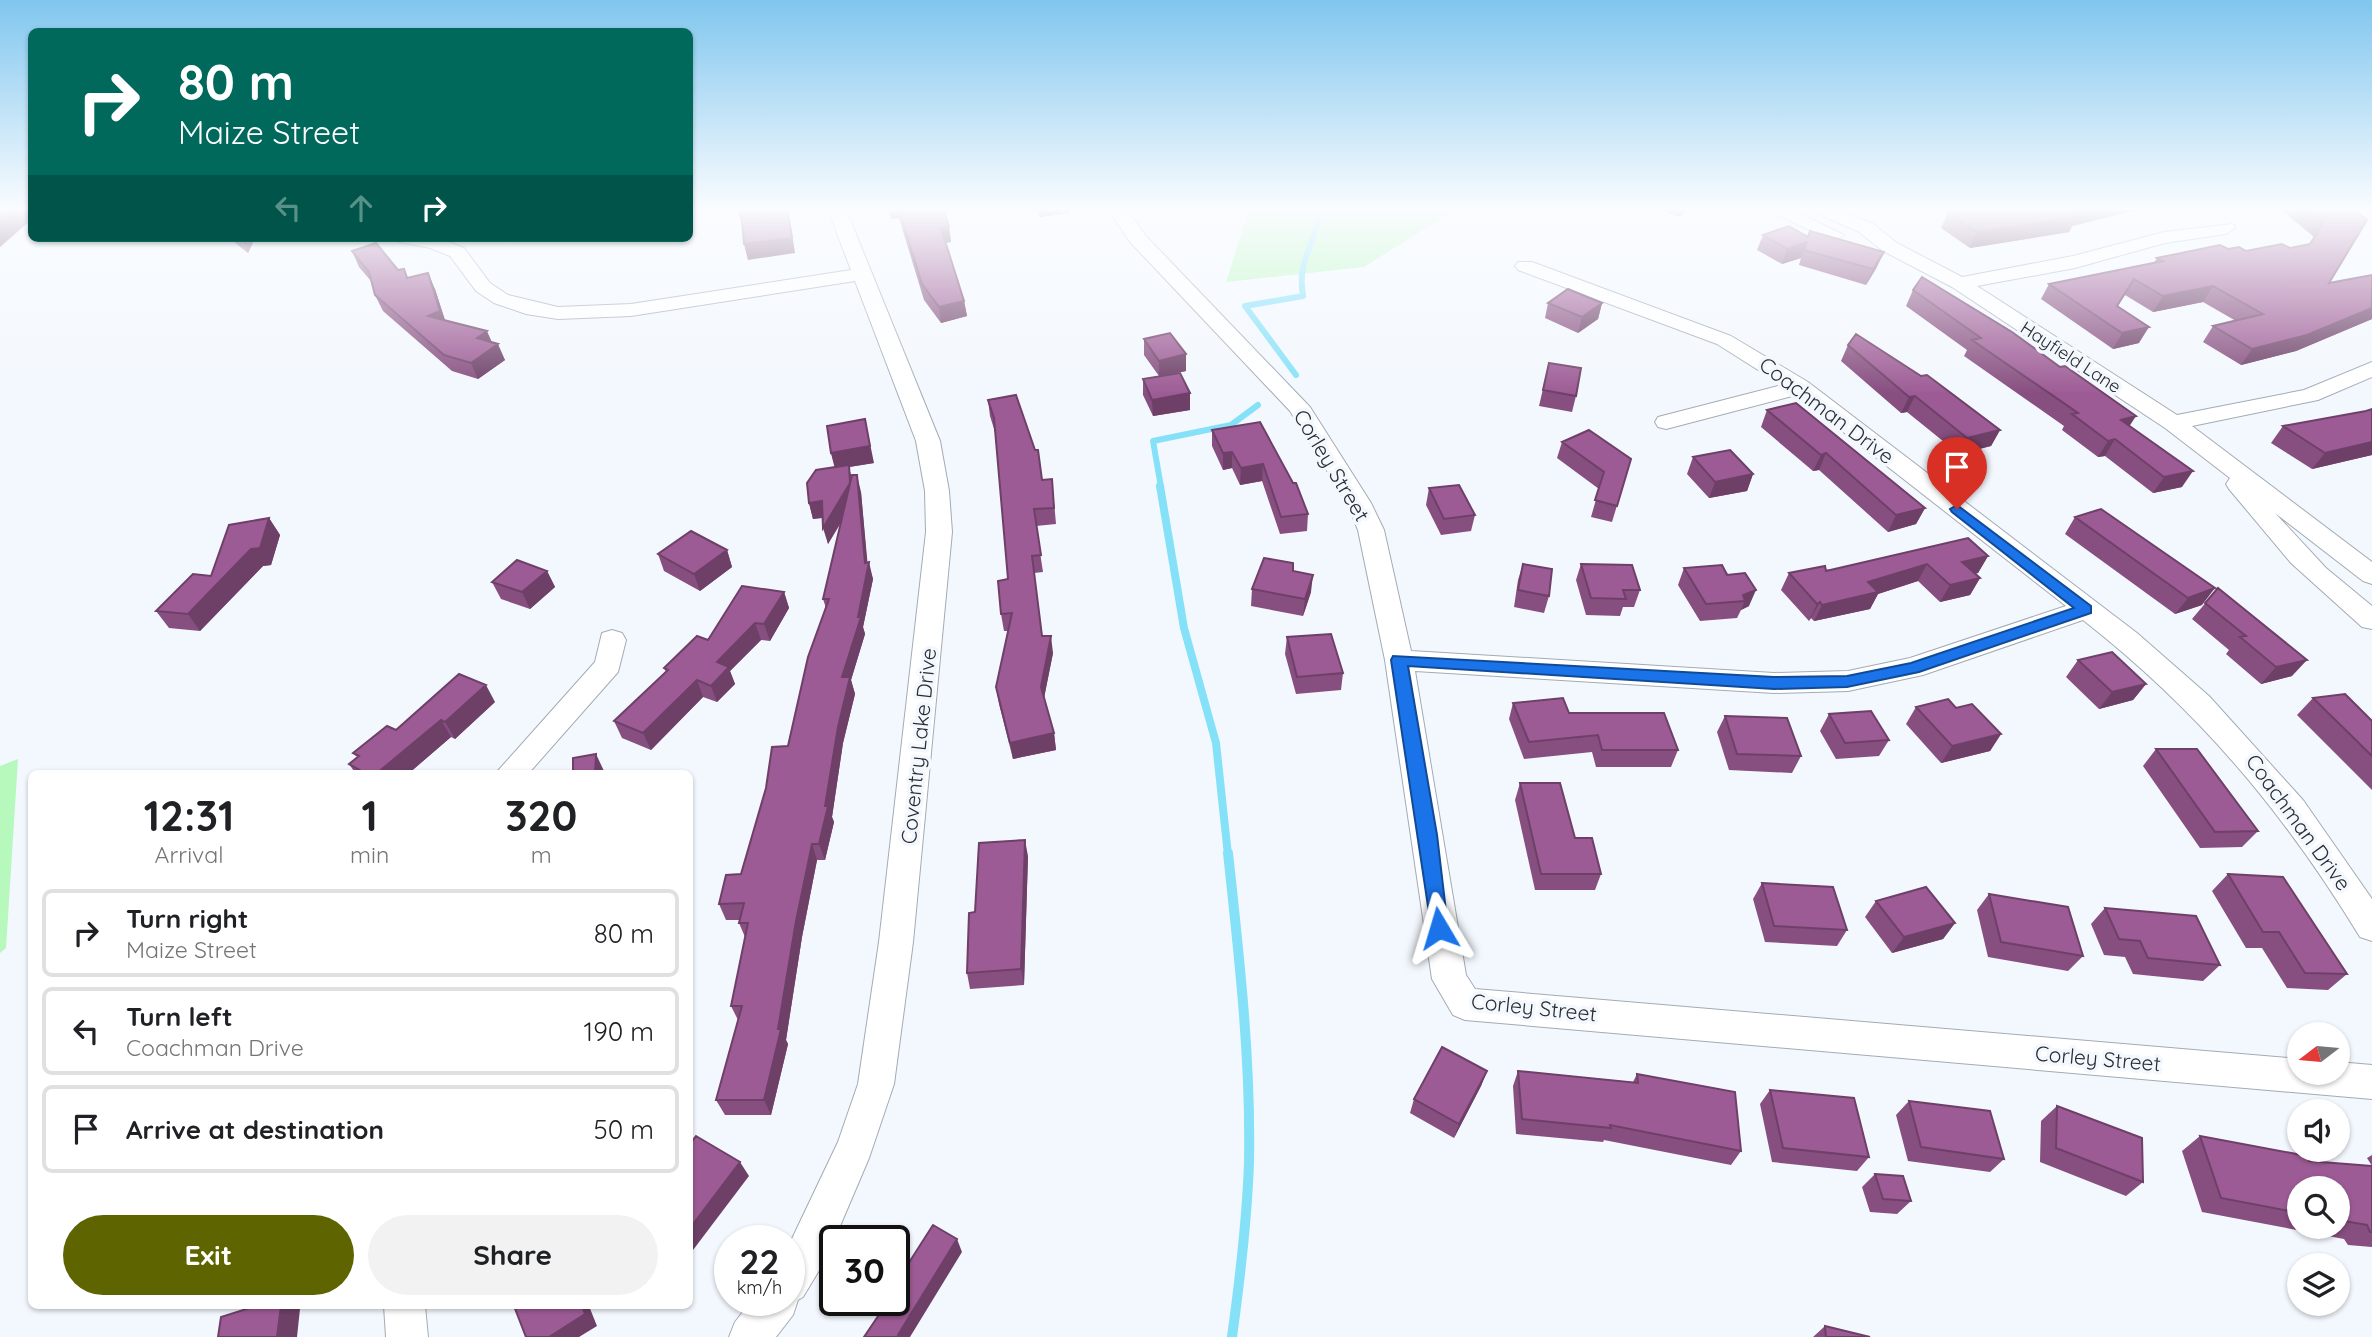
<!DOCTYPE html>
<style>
:root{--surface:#fff;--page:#f2f2f2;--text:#202124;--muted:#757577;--line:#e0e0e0;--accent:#5e6400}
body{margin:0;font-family:Quicksand,sans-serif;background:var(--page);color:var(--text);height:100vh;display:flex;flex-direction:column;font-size:26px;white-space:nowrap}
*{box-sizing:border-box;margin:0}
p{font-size:23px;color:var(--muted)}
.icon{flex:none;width:38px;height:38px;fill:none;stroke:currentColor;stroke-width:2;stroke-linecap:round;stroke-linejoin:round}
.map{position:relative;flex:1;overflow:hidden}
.details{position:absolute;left:28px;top:770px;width:665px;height:539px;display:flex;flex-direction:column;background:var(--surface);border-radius:10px;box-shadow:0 2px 5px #0004}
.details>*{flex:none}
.banner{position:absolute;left:28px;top:28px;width:665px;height:214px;border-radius:10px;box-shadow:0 2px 5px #0004;background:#00695c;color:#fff;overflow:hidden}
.needle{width:46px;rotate:254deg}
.controls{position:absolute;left:2287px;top:1022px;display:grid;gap:14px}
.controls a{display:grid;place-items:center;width:63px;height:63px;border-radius:50%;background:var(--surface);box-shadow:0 2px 5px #0004;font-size:35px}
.speed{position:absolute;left:714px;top:1225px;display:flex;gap:14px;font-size:35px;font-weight:700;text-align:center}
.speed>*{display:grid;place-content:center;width:91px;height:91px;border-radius:50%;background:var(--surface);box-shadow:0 2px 5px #0004;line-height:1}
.speed small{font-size:18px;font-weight:400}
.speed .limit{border:4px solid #111;border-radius:10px;background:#fff;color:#111}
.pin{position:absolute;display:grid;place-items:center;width:60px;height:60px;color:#fff;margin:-72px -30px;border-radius:50% 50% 50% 0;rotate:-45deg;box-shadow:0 0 7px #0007}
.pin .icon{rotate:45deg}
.me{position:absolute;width:77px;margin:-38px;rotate:353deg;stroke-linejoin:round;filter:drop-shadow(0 0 5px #0008)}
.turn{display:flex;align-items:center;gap:24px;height:147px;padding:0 35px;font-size:32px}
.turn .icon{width:91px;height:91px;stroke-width:2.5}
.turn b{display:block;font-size:49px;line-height:60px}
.lanes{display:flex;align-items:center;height:66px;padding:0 35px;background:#0003;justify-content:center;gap:35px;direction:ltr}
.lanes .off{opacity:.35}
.eta{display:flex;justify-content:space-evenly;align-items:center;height:119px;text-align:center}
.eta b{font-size:42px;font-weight:800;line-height:49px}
.cta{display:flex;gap:14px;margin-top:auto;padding:14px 35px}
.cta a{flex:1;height:80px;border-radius:42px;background:var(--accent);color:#fff;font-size:28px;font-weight:800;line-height:80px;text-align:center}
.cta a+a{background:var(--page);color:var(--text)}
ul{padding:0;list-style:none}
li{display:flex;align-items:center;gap:21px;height:88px;margin:0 14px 10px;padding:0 21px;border:4px solid var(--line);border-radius:10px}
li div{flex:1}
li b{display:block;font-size:26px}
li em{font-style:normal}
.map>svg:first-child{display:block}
.green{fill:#b7f8bc}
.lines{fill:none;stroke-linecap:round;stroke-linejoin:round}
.stream-far2{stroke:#85e1f7;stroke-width:6}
.stream-far1{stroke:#85e1f7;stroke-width:8}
.stream{stroke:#85e1f7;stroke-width:10}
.minor-casing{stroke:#a3abb4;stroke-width:2}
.minor{fill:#fff;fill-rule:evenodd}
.wall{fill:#874e80;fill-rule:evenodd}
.shaded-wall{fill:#6e4068}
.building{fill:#9d5b95;stroke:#6e4068;stroke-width:2}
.route{fill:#1a73e8;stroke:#114b97;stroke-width:2}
.labels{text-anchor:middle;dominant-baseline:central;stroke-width:7;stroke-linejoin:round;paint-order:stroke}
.far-street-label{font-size:18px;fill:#292c30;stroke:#f3f8fe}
.street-label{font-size:21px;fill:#292c30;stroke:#f3f8fe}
</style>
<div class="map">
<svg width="2372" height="1337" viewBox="0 0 2372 1337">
<rect width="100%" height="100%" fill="#f3f8fe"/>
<path class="green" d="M1250,207H1460L1364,267L1226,282Z
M18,759L6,948L0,953V766Z"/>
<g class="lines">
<path class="stream-far2" d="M1296,375L1245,306L1303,296C1296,256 1320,241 1319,207
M1161,487L1153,441L1231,425L1258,405"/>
<path class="stream-far1" d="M1160,486L1184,628L1216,743L1228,855"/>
<path class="stream" d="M1228,853C1239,955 1251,1059 1249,1162C1247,1221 1240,1279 1232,1337"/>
<g class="minor-casing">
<path id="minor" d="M827,207H845L940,441L949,491L952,532L913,942L894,1084L869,1158L826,1259L803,1297L798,1300L793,1315L776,1337H729L735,1322L752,1300H789V1245L838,1142L858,1084L879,942L926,532L925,491L916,441L855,281L631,316L558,319L526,314L494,303L476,291L450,256L430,248L399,242L396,238H438L464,248L490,283L508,295L558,307L631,304L851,270Z
M1106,207H1125L1145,235L1310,407L1371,503L1384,530L1411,651L1774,673L1848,671L1910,658L2066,606L1796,395L1666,429L1658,427L1655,422L1658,417L1782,385L1717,344L1518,270L1515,266L1518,262H1532L1731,336L1808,382L2137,633L2209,696L2303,800L2372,899V941L2360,937C2283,811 2199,711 2083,620L1923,675L1848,691L1774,693L1415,671L1466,975L1475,989L2300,1059V1073H2338V1062L2372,1065V1099L1465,1020L1453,1015L1432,979L1385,660L1358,530L1347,503L1290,411L1131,243Z
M1761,207H1786L1844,235L1835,241L1828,239Z
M1803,207H1829L1873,224L1897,243L1962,277L2073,256L2164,232L2233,224L2235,228L2226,234L2165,243L2075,268L1977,286L2177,415L2304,390L2372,362V377L2318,400L2192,426L2372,562V584L2363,581L2275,513L2326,568L2372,606V629L2362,627L2291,563L2229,489L2226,484L2230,478L2165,428L1952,287L1883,251L1859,232Z
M612,630L622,633L626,640L618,672L528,774H495L595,662L602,633Z
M384,1306H425L428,1337H386Z"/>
</g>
<use href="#minor" class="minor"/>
</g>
<path class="wall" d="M886,207H943L949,227L951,242L946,243L964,301L967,316L941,323L924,300L899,218L891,219Z
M1035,207H1069L1070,213L1040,217Z
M1651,207H1690L1679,217Z
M2278,207H2351L2329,283L2372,275V319L2296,351L2241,365L2203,342L2213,326L2236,321L2203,302L2153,312L2125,295L2117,306L2139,343L2113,349L2041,299L2049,284L2154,263L2157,258L2228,249L2246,251L2290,248L2310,244L2314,237Z
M2146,208L2072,226L2069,232L1970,248L1941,228L1948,213Z
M1763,235L1808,237L1877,267L1866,285L1799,265L1801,258L1782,264L1757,250Z
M229,238H255L248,253Z
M352,251L398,270L404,269L408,278L435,289L445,320L492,342L505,360L478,379L452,371L383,311L375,295L371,281L359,267Z
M1913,290L2060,367L2130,426L2182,487L2153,493L2105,456L2098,457L2062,430L2064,426L1964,356L1967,350L1906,306Z
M1548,303H1602L1598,319L1578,333L1545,318Z
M1144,339L1186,371L1171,374L1190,393V410L1153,416L1143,395V379L1159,376L1144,355Z
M1848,345L2000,430L1991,446L1959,454L1907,412L1901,413L1841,361Z
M1549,363L1576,396L1572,412L1539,406Z
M988,400L1042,480L1052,479L1056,524L1036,526L1043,572L1034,573L1042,636L1053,653L1044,698L1054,733L1056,750L1013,759L999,704L996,687L1008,631H1004L1001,614L1008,579L995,432L990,416Z
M2372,409V455L2312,469L2271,443L2283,426L2366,411Z
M1767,410L1925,508L1916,524L1888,532L1819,470L1813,471L1761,427Z
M1260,422L1308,514L1307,531L1280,534L1262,481L1240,485L1232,468L1223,470L1212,446V430Z
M1562,442L1631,459L1612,522L1591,517L1599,489L1557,458Z
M831,453L874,463L849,467L852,479L861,492L867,562L873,579L863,627L865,634L851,680L855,694L843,743L832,817L834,822L825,860H817L802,937L786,1040L788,1044L771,1115H725L716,1100L738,1020L731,1006L745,937L739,923L740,920H726L719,904L741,874L788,746L826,608L823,599L842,521L828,544L823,518L813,519L809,503L835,467Z
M1693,457L1753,474L1747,491L1709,498L1687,474Z
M1429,488L1475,515L1471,531L1441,535L1426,505Z
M2075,517L2202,605L2175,614L2065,534Z
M269,518L280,535L271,565L263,566L200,631L169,628L156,611L211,576Z
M727,550L732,567L700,591L664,571L658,554Z
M1988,556L1978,573L1975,574L1980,578L1970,595L1940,602L1918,581L1878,594L1870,609L1814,621L1811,618L1809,621L1781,590L1789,573Z
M1523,564L1549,596L1544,613L1514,607L1518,580Z
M1581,564L1640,590L1634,607H1623L1620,616L1586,615L1576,580Z
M1722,565L1749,606L1741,610L1737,618L1700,621L1678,585L1684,568Z
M547,571L555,587L530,609L501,599L492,582Z
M2218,588L2292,676L2261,684L2226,654L2229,650L2192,619Z
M1252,589L1311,592L1303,616L1251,606Z
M784,592L789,608L770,641L761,640L730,671L735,684L717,702L703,697L651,750L622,738L614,721L666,672L664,668Z
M1287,637L1343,673L1341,690L1296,694L1285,654Z
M2078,660L2146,684L2133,700L2099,709L2066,677Z
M2313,698L2372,721V790L2297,715Z
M495,702L455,739L451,737L408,774H356L349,764L357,757L353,753L396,730Z
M1513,703L1569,713L1678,750L1671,767H1596L1592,752L1524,759L1509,719Z
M1916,707L1956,708L2001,734L1990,751L1941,763L1906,724Z
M1829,714L1889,740L1879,756L1836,759L1820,731Z
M1725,716L1801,756L1792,773L1729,770L1717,732Z
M2156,749L2258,831L2242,847L2200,848L2143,766Z
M1520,783L1575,838L1601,874L1595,890H1535L1515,800Z
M1028,856L1024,985L970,989L967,973L975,912Z
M2228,874L2347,974L2328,990L2287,988L2262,948H2246L2212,891Z
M1762,883L1847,930L1837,946L1765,942L1753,899Z
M1989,894L2083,956L2068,971L1988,957L1977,910Z
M1876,901L1955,923L1943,939L1892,953L1865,917Z
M2105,908L2220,965L2203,981L2133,974L2125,957L2104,955L2091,924Z
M1487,1071L1481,1086L1454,1138L1410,1113L1414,1099Z
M1518,1071L1633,1082L1637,1074L1741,1151L1731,1165L1604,1140L1603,1142L1516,1134L1513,1086Z
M1770,1090L1869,1157L1857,1171L1772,1162L1760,1104Z
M1909,1101L2004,1159L1990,1172L1908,1161L1896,1115Z
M2057,1106L2143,1182L2126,1196L2040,1162L2041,1121Z
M2200,1136L2309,1161L2372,1166V1247L2348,1245L2344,1239L2202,1212L2182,1151ZM2300,1188H2338V1227H2300Z
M2372,1155V1166L2367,1158Z
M1875,1174L1911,1201L1897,1214L1870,1212L1862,1187Z
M1825,1326L1870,1337H1813Z"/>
<path class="shaded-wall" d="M17,207H32V219L0,247V222Z
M787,207H788L795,253L748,260L744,244Z
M889,207H897L899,218L891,219Z
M1039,207H1069L1070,213L1040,217Z
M1682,207H1690L1679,217Z
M2094,207H2146L2072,226L2069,232L1970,248L1977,232Z
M738,210H741L742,225Z
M949,227L951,242L943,243L941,228Z
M240,238H255L248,253Z
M1807,242L1801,258L1782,264L1787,249Z
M1884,252L1877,267L1866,285L1873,269Z
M428,273L435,289L447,327L428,316Z
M2213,286L2203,302L2153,312L2163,296Z
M964,301L967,316L941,323L939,307Z
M1602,303L1598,319L1578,333L1582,317Z
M2372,308V319L2296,351L2241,365L2252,349Z
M2149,327L2139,343L2113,349L2122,333Z
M487,331L494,347L498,344L505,360L478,379L471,363L477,338Z
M1186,354V371L1159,377V361Z
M1190,393V410L1153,416L1152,400Z
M1915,396L1907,412L1901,413L1909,397Z
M2136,416L2125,433L2121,420Z
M865,419L874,463L849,467L852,482L854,500L828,544L823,528L835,469L831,453Z
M2000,430L1991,446L1959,454L1967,438Z
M2115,439L2105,456L2098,457L2108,441Z
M2372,442V455L2312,469L2325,453Z
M1232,452V468L1223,470V453Z
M1826,453L1819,470L1813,471L1821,455Z
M1263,464L1262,481L1240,485L1241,468Z
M2193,471L2182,487L2153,493L2164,477Z
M1753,474L1747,491L1709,498L1715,482Z
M857,475L861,492L868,568L869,562L873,579L863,627L865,634L851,680L855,694L843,743L832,817L834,822L825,860L819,844L825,806L842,677L858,617L865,563Z
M822,501L826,517L813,519L809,503Z
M1925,508L1916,524L1888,532L1896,515Z
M269,518L280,535L271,565L263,566L200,631L188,614Z
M727,550L732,567L700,591L694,574Z
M1988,556L1978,573L1953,579L1962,562Z
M1927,564L1918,581L1878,594L1870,609L1814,621L1822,605L1868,582Z
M547,571L555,587L530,609L522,592Z
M1313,575L1311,592L1303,616L1305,599Z
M1980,578L1970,595L1940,602L1950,585Z
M2215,588L2202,605L2175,614L2188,598Z
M1756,590L1749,606L1741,610L1745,601L1743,595Z
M784,592L789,608L770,641L764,624Z
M1820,602L1811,618L1809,621L1817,604Z
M755,623L761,640L730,671L735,684L717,702L711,686L717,662Z
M1051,636L1053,653L1043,703L1041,687Z
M2307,660L2292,676L2261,684L2276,667Z
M697,680L703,697L651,750L643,733Z
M2146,684L2133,700L2099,709L2112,692Z
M486,685L495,702L455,739L445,722Z
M441,720L451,737L408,774H376Z
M1054,733L1056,750L1013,759L1010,743Z
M2001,734L1990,751L1941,763L1952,746Z
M596,754L604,771V774H595Z
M1025,840L1028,856L1024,985L1021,969Z
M812,844L817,860L802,937L786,1040L788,1044L771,1115L764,1100L778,1029L796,921Z
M1955,923L1943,939L1892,953L1904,937Z
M1487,1071L1481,1086L1454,1138L1459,1124Z
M740,1162L749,1176L690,1254V1228Z
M957,1239L962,1252L910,1337H899L898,1335Z
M281,1306H294L300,1309L297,1337H277Z
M582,1306H589L597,1326L579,1337H549Z"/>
<path class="building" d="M0,207H17L0,222Z
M738,207H787L792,238L744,244L741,210H738Z
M898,207H943L949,227L941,228L964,301L939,307L922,284Z
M1981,207H2094L2070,213L2077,217L1977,232L1948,213Z
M2306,207H2351L2367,220L2329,283L2372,275V308L2307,335L2252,349L2213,326L2263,314L2213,286L2163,296L2134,279L2117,306L2149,327L2122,333L2049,284L2163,261L2157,258L2220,245L2228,249L2239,247L2246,251L2282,244L2290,248L2310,244L2324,222Z
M1789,226L1808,237L1810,231L1884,252L1873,269L1804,250L1807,242L1787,249L1763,235Z
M376,243L398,270L404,269L407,278L428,273L440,311L428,316L487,331L477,338L498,344L471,363L444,355L375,295L369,272L352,251Z
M1922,277L2012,332L2060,367L2065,366L2136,416L2121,420L2193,471L2164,477L2115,439L2108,441L2072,414L2078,413L1972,340L1981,338L1913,290Z
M1568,289L1602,303L1582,317L1548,303Z
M1170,333L1186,354L1159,361L1144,339Z
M1856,334L1921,376L1927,375L2000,430L1967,438L1915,396L1909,397L1848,345Z
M1549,363L1581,368L1576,396L1543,390Z
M1180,373L1190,393L1152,400L1143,379Z
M1016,395L1035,450H1038L1042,480L1052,479L1054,508L1034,509L1041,555L1032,556L1042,636H1051L1041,687L1054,733L1010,743L996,687L1012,613L1001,614L998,581L1008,579L994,418L988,400Z
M1796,403L1925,508L1896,515L1826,453L1821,455L1767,410Z
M2372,409V442L2325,453L2283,426L2366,411Z
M865,419L870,446L831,453L827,426Z
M1260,422L1293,483H1296L1308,514L1281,517L1263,464L1241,468L1232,452L1223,453L1212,430Z
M1589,430L1631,459L1617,506L1595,500L1604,472L1562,442Z
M1730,450L1753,474L1715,482L1693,457Z
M849,465L850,483L823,528L822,501L809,503L807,483L816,470Z
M852,475H857L865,563L869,562L858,617H861L842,677H850L838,727L825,806H828L819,844H812L796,921L778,1029H781L764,1100H716L742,1006H731L748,923H739L744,903L719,904L726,875L741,874L766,788L772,747L788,746L808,657L829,599H823Z
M1459,485L1475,515L1444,519L1429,488Z
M2101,509L2215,588L2188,598L2075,517Z
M269,518L260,548L251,549L188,614L156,611L193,574L211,576L229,525Z
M691,531L727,550L694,574L658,554Z
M1968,538L1988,556L1962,562L1980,578L1950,585L1927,564L1868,582L1878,592L1822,605L1820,602L1817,604L1789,573L1825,566L1826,571Z
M1264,558L1293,563V571L1313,575L1305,599L1252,589Z
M517,560L547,571L522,592L492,582Z
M1523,564L1552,569L1549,596L1518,590Z
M1581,564L1632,565L1640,590H1623L1626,599L1591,598Z
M1722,565L1727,575L1745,573L1756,590L1743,595L1745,601L1706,604L1684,568Z
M742,586L784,592L764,624L755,623L717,662L729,667L711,686L697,680L643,733L614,721L668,670L664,668L697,636L708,640Z
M2218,588L2307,660L2276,667L2240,637L2246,636L2205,603Z
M1331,634L1343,673L1297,677L1287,637Z
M2112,652L2146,684L2112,692L2078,660Z
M459,674L486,685L445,722L441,720L376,774H367L349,764L359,756L353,753L387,726L396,730Z
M2345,694L2372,721V756L2313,698Z
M1563,698L1569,713H1664L1678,750H1602L1598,735L1529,742L1513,703Z
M1948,699L1956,708L1972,704L2001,734L1952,746L1916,707Z
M1871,711L1889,740L1845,743L1829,714Z
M1725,716L1787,718L1801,756L1737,754Z
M2156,749H2197L2258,831L2215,832Z
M596,754L595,774H573V758Z
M1520,783H1560L1575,838H1592L1601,874H1541Z
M1025,840L1021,969L967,973L969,913L975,912L979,843Z
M2228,874L2283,877L2347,974L2305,973L2279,932H2263Z
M1762,883L1833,887L1847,930L1774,926Z
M1926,887L1955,923L1904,937L1876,901Z
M1989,894L2068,907L2083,956L2001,942Z
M2105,908L2196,916L2220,965L2148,958L2140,941L2119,939Z
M1442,1047L1487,1071L1459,1124L1414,1099Z
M1518,1071L1638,1083L1637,1074L1735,1092L1741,1151L1610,1125L1611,1128L1522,1119Z
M1770,1090L1854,1098L1869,1157L1783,1148Z
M1909,1101L1990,1111L2004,1159L1921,1147Z
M2057,1106L2142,1138L2143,1182L2056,1148Z
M696,1136L740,1162L690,1228V1144Z
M2200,1136L2307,1156L2309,1161L2372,1166V1232H2370L2367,1225L2338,1220V1188H2300V1213L2221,1198Z
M1875,1174L1903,1176L1911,1201L1883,1199Z
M933,1225L957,1239L898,1335L901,1337H864L889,1300H894V1286Z
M256,1306H281L277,1337H218L221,1317Z
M514,1306H582L585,1314L549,1337H526Z
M1825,1326L1870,1337H1826Z"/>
<linearGradient id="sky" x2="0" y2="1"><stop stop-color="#80c6ee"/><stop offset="0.53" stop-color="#fafcff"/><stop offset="1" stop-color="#fafcff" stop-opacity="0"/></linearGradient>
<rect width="2372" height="394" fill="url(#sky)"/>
<path class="route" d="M1957,505L2091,606V613L1919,672L1847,687L1774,689L1408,666L1437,835L1448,928L1446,933H1432L1391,660L1393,656L1774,677L1847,676L1911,663L2074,608L1952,512L1950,509Z"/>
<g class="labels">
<g class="far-street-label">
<text transform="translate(2071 357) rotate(33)">Hayfield Lane</text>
</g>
<g class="street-label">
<text transform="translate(1827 410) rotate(37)">Coachman Drive</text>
<text transform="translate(1332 465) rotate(59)">Corley Street</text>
<text transform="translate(918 746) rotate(-84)">Coventry Lake Drive</text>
<text transform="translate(2299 822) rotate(54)">Coachman Drive</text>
<text transform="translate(1534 1007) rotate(6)">Corley Street</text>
<text transform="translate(2098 1058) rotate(5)">Corley Street</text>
</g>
</g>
</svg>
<div class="controls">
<a><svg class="needle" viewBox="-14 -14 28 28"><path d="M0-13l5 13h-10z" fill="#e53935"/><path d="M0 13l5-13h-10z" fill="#757577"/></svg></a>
<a><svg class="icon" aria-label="sound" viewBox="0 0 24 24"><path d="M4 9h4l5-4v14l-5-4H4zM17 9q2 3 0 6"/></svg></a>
<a><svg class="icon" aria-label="search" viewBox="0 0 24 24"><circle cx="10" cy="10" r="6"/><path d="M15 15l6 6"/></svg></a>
<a><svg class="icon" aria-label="layers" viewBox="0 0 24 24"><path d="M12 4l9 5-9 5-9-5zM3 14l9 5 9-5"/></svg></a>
</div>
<div class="speed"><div>22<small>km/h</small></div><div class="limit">30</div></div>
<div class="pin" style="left:1957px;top:509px;background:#d93025"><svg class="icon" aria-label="arrive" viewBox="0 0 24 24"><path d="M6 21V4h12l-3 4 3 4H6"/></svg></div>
<svg class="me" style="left:1439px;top:928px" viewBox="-20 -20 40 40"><path d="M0-17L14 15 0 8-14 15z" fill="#1a73e8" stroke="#fff" stroke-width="4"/></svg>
<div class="banner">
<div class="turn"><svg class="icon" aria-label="right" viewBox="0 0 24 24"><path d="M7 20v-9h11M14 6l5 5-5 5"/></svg><div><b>80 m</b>Maize Street</div></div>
<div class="lanes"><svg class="icon off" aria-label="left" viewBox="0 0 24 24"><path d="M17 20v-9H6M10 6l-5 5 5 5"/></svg><svg class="icon off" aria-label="ahead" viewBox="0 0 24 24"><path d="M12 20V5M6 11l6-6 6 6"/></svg><svg class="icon" aria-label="right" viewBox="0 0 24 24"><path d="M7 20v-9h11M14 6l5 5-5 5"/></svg></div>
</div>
<section class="details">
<div class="eta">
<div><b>12:31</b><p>Arrival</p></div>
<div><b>1</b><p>min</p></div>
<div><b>320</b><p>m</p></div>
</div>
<ul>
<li><svg class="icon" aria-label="right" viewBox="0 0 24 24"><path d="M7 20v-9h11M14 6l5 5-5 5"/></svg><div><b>Turn right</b><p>Maize Street</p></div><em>80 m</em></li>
<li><svg class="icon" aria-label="left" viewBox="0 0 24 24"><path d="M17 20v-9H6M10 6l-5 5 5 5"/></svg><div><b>Turn left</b><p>Coachman Drive</p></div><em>190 m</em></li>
<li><svg class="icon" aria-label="arrive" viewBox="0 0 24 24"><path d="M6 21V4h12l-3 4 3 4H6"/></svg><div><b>Arrive at destination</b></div><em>50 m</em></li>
</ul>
<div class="cta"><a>Exit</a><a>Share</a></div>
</section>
</div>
